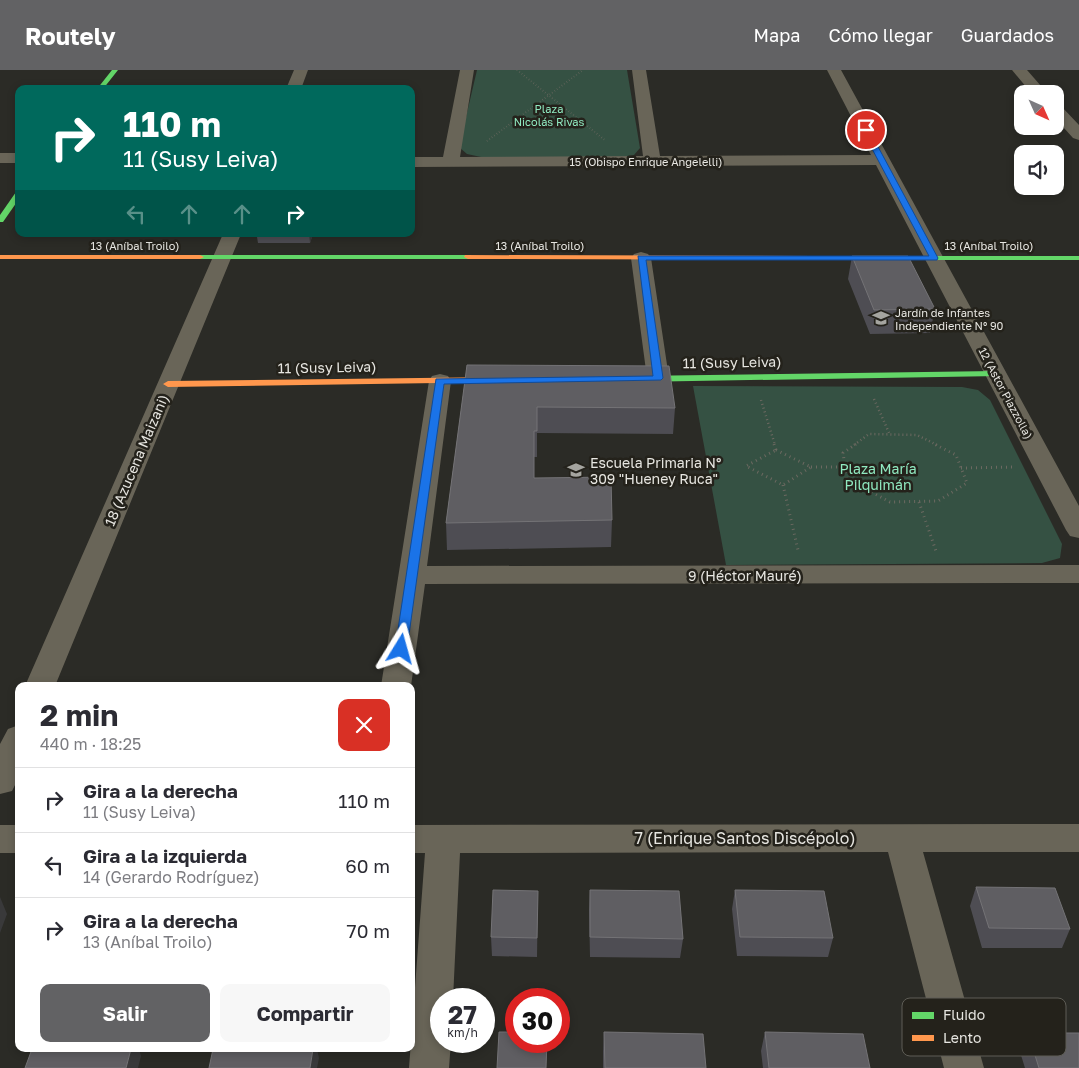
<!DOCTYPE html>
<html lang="es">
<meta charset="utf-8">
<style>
:root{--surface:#fff;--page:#f7f7f7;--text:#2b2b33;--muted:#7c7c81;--line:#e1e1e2;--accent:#626264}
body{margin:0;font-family:"Golos Text",sans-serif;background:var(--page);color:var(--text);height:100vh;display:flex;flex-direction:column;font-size:19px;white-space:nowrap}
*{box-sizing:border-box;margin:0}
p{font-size:16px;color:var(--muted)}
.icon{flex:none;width:28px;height:28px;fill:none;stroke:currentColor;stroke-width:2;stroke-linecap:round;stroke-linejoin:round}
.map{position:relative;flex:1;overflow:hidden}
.sheet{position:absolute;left:15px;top:612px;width:400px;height:370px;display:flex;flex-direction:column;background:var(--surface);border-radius:10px;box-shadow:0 2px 8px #0003}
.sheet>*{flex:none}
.top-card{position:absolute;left:15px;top:15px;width:400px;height:152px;border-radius:10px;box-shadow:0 2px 8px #0003;background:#00695c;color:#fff;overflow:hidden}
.needle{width:32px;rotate:135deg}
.fabs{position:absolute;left:1014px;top:15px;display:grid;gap:10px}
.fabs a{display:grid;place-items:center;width:50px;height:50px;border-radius:10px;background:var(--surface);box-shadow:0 2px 8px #0003;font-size:25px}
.speed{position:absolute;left:430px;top:918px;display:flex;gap:10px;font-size:25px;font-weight:700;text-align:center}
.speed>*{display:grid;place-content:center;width:65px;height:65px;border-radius:50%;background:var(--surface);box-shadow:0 2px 8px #0003;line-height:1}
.speed small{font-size:12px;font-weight:400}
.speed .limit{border:8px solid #d22;background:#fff;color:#111}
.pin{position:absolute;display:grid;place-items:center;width:42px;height:42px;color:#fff;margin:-21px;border:2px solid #fff;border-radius:50%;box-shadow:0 1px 5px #0007}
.me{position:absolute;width:55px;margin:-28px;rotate:8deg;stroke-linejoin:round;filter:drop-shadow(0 0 4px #0008)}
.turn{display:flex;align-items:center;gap:18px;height:105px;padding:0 25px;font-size:22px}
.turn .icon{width:65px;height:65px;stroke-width:2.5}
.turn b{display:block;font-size:35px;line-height:42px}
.lanes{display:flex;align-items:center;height:48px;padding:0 25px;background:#0003;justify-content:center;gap:25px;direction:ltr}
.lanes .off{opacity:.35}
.round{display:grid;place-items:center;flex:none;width:52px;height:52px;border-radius:10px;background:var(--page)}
.summary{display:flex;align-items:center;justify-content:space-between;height:85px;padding:0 25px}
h1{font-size:30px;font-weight:700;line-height:38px}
.action{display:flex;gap:10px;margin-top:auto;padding:10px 25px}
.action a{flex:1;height:58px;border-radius:10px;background:var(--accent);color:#fff;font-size:20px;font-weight:700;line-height:58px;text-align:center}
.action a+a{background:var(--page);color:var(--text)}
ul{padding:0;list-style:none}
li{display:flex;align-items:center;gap:15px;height:65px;padding:0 25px;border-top:1px solid var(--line)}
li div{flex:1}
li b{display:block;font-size:19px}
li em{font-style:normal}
header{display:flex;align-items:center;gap:30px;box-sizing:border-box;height:70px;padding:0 25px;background:var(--accent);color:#fff}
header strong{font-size:24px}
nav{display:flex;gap:28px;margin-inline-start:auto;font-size:18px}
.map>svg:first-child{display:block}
.green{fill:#355143}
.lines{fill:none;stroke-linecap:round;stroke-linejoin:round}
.path-far2{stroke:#6c6961;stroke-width:2;stroke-dasharray:0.5 2.5;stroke-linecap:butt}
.path-far1{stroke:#6c6961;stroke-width:2.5;stroke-dasharray:1 3;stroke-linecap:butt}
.path{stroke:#6c6961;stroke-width:3;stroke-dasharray:1 4;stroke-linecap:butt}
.street{fill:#696558;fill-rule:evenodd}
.fast{fill:#63d668;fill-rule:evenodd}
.slow{fill:#ff974d;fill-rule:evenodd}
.wall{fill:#4e4d53}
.shaded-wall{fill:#39393a}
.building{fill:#5f5e62;stroke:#747376}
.route{fill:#1a73e8;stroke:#114b97}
.labels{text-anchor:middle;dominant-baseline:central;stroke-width:5;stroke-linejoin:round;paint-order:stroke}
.far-park-label{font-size:11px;fill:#90e9c0;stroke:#24221b}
.far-street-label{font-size:11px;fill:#e7e6e1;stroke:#24221b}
.far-poi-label{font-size:11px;fill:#e7e6e1;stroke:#24221b;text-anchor:start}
.street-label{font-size:14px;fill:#e7e6e1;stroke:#24221b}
.poi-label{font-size:14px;fill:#e7e6e1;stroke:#24221b;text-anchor:start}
.park-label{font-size:14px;fill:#90e9c0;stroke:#24221b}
.near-street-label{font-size:16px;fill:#e7e6e1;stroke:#24221b}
.key{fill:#24221b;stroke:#5e5d56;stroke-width:1}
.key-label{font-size:14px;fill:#e7e6e1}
</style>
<header>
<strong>Routely</strong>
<nav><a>Mapa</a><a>Cómo llegar</a><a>Guardados</a></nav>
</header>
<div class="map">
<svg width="1079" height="998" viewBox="0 0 1079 998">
<rect width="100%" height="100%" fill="#2b2b26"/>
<path class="green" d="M477,0H627L640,78L634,85L619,88H486L467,84L459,77Z
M693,316L962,317L978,320L990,330L1062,474L1060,488L1042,493L726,495Z"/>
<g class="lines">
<path class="path-far2" d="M517,0L606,71
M487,71L583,0"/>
<path class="path-far1" d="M874,329L890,365
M761,330L775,375
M854,375L869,364L917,365L937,375"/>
<path class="path" d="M774,374L776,380
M856,374L843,383L847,409L890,432L938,431L967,413L956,385L934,374
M776,380L811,397L783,415L746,396Z
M811,397H845
M961,398L1015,397
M783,415L798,480
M919,432L936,481"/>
<path class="street" d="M294,0H308L301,19H286Z
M460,0H474L460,87L643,86L632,0H646L660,86L871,85L827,0H841L1079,436V468L1070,466L1066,460L876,95L411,97V87H443Z
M1012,0H1027L1048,24H1032Z
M1055,34L1061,36L1079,55V70L1073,68L1055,48Z
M0,83H19V93H0Z
M223,164H241L55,616H25Z
M641,182L648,184L651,188L669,308L666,313L658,315L650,313L647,308L631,188L634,184Z
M440,304L448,306L451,311L427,496L1079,495V513L425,514L411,616H381L429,311L432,306Z
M19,655V707L12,721L0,724V674L8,659Z
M1079,754V782H923L984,998H944L888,782L460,783L453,929H441V971H451L449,998H409L425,783H411V755Z
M0,755H19V783H0Z"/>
<path class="fast" d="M112,0H118L103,19H97Z
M16,122H19V129L3,152H0V145Z
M197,185H468L472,187L468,189H200L196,187Z
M810,186H1079V190H810Z
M996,301L1001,304L999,306L635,312L630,309L635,306Z"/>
<path class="slow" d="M0,185H200L204,187L200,189H0Z
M465,185L813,186L817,188L813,190L468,189L464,187Z
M502,307L507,310L505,312L168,317L163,314L168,311Z"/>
</g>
<path class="wall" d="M241,164H313L310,173H258L257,167H242Z
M852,186L935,239L930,263L870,264L848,209Z
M467,295L675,338L673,364L537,363V387H534V408L612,450L611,477L447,480L446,453Z
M976,817L1070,859L1062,878H982L970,836Z
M590,820L683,869L680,888L590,887L589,840Z
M735,820L833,868L828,887L737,886L732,839Z
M538,821L537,887L492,886L491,867Z
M604,962L706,998H603V981Z
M765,962L870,998H763L761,981Z
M1028,963L1079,998H1025L1020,982Z"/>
<path class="shaded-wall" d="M309,164H313L310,173Z
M0,827L7,844L0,863Z
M131,979H139L141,986L138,998H126Z
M313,979H317L319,988L317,998H310Z"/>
<path class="building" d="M852,186H908L935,239L874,240Z
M467,295L669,296L675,338L537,337V361H534V408L611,407L612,450L446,453Z
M976,817L1055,818L1070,859L989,858Z
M493,820L538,821L537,868L491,867Z
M590,820L679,821L683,869L590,867Z
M735,820L824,821L833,868L740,867Z
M499,962H516V971H547L546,998H497Z
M604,962L703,964L706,998H605Z
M765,962L863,964L870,998H769Z
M1028,963H1079V998H1039Z
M32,979H131L126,998H25Z
M213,979H313L310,998H209Z"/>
<path class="route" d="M866,58L869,60L938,188L937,190H646L663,308L661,310L444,314L407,579L401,583L397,582L395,579L436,309L653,306L638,186H929L862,60Z"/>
<defs>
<g id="school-bare" transform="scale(1.35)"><path d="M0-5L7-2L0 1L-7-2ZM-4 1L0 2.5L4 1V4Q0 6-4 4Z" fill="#a5a5a0" stroke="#24221b" stroke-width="2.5" paint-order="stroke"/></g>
</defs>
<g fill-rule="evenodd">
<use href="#school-bare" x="881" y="248"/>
<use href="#school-bare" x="576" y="400"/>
</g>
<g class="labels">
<g class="far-park-label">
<text x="549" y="38">Plaza<tspan x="549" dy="13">Nicolás Rivas</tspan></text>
</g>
<g class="far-street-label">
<text x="646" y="91">15 (Obispo Enrique Angelelli)</text>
<text x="135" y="175">13 (Aníbal Troilo)</text>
<text x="540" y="175">13 (Aníbal Troilo)</text>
<text x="989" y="175">13 (Aníbal Troilo)</text>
<text transform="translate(1006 323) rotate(62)">12 (Astor Piazzolla)</text>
</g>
<g class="far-poi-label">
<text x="895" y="242">Jardín de Infantes<tspan x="895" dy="13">Independiente N° 90</tspan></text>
</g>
<g class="street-label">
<text transform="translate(732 292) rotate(-1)">11 (Susy Leiva)</text>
<text transform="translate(327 297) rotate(-1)">11 (Susy Leiva)</text>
<text transform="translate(136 390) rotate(-67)">18 (Azucena Maizani)</text>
<text x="745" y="505">9 (Héctor Mauré)</text>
</g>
<g class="poi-label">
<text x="590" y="392">Escuela Primaria N°<tspan x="590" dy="16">309 "Hueney Ruca"</tspan></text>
</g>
<g class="park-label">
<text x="878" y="398">Plaza María<tspan x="878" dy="16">Pilquimán</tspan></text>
</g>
<g class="near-street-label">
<text x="745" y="768">7 (Enrique Santos Discépolo)</text>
</g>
</g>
<rect x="902" y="928" width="164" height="58" rx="8" class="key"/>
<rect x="912" y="942" width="22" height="7" fill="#63d668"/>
<rect x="912" y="965" width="22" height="6" fill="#ff974d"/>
<g class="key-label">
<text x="943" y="950">Fluido</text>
<text x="943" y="973">Lento</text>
</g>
</svg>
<div class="fabs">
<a><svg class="needle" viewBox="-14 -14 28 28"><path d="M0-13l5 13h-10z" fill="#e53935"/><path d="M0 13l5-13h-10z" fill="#7c7c81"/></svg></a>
<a><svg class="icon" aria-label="sound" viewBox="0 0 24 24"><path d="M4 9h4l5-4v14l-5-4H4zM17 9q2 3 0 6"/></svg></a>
</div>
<div class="speed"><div>27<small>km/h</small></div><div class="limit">30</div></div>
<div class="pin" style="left:866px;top:60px;background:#d93025"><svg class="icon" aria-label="arrive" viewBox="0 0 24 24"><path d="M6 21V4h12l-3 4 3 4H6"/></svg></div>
<svg class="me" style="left:401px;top:579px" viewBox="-20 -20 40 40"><path d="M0-17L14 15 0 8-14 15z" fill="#1a73e8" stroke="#fff" stroke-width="4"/></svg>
<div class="top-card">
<div class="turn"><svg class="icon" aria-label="right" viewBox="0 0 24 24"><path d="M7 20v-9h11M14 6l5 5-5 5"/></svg><div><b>110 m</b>11 (Susy Leiva)</div></div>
<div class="lanes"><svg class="icon off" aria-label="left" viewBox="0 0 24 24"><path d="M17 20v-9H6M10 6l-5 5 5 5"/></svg><svg class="icon off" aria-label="ahead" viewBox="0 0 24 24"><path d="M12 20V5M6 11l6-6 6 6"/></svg><svg class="icon off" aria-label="ahead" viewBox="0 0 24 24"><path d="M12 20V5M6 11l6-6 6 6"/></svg><svg class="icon" aria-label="right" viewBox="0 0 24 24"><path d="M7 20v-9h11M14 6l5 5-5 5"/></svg></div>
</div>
<section class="sheet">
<div class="summary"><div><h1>2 min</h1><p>440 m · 18:25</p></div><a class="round" style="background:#d93025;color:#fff"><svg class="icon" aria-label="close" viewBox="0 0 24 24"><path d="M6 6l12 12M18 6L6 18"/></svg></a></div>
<ul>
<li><svg class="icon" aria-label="right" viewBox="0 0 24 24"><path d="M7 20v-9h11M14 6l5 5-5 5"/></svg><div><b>Gira a la derecha</b><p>11 (Susy Leiva)</p></div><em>110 m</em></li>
<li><svg class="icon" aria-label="left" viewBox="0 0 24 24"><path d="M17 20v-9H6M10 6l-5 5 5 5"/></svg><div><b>Gira a la izquierda</b><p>14 (Gerardo Rodríguez)</p></div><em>60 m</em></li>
<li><svg class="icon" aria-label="right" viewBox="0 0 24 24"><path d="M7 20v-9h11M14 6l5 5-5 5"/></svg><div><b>Gira a la derecha</b><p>13 (Aníbal Troilo)</p></div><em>70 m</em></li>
</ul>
<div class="action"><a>Salir</a><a>Compartir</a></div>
</section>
</div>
